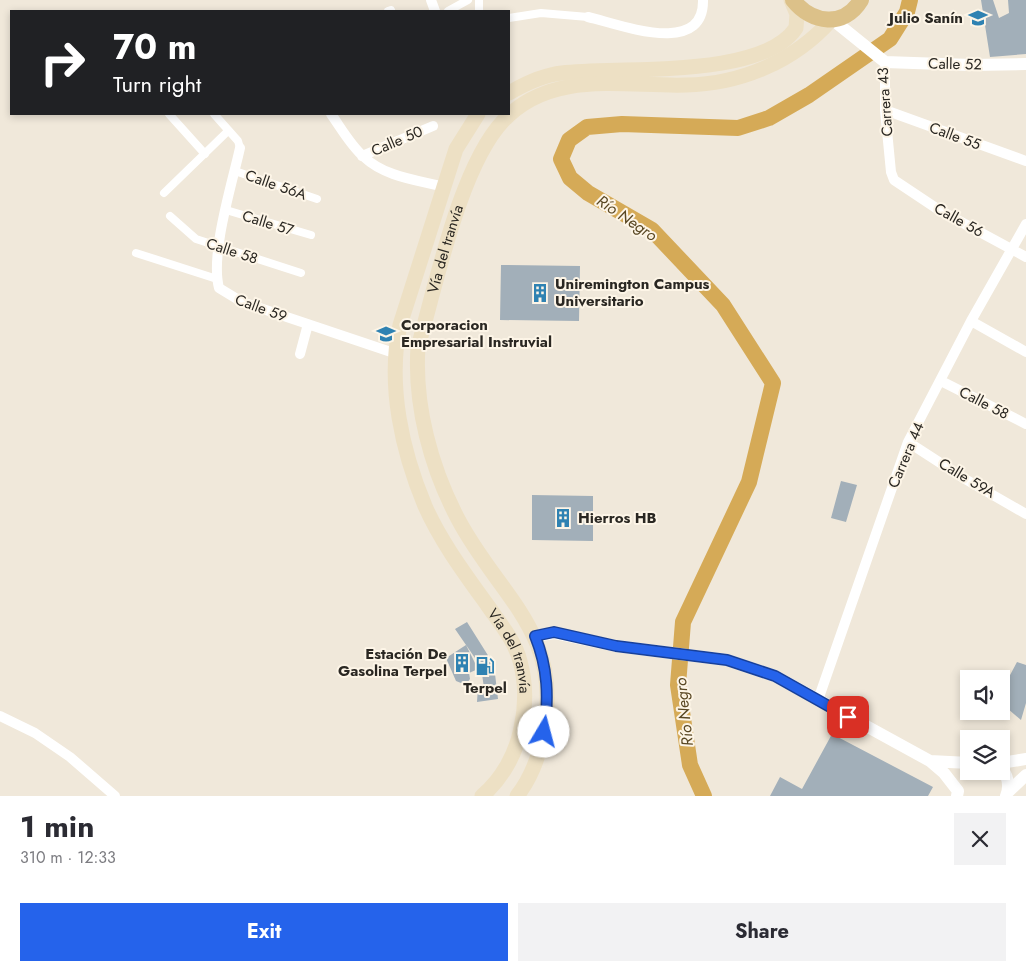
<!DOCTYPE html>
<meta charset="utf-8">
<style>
:root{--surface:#fff;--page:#f2f2f3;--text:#2b2b33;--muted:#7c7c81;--accent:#2563eb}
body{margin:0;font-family:Jost,sans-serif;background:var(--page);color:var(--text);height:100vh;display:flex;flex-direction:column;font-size:19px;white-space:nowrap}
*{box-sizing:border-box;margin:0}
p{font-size:16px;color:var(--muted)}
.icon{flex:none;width:28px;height:28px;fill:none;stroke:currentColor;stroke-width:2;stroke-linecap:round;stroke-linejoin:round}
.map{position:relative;height:796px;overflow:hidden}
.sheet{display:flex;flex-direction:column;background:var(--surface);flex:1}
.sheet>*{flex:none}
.guide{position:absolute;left:10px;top:10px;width:500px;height:105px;border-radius:0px;box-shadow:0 2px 8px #0003;background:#202124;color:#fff;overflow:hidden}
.tools{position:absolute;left:960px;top:670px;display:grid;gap:10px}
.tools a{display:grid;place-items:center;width:50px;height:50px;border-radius:0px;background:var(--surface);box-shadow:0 2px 8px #0003;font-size:25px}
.pin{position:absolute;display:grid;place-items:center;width:42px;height:42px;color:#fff;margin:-21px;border-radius:10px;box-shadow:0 2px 8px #0006}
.me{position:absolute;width:55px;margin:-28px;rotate:8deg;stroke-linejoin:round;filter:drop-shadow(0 0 4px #0008)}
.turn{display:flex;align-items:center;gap:18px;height:105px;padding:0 20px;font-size:22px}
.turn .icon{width:65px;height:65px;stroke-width:2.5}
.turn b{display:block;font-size:35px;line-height:42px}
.round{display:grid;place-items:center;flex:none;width:52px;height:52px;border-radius:0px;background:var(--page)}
.head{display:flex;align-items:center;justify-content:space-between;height:85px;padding:0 20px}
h1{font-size:30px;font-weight:700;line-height:38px}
.button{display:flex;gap:10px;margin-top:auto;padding:10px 20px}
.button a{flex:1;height:58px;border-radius:0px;background:var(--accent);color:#fff;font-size:20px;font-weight:700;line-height:58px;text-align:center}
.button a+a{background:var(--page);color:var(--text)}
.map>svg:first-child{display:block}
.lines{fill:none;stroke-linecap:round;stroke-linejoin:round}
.river{stroke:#d5aa57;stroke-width:16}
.building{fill:#a2afb9}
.pedestrian{stroke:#fff;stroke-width:8}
.minor{stroke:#fff;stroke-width:10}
.tertiary{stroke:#fff;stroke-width:12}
.secondary{stroke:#ede0c4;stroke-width:15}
.primary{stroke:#dcc189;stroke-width:16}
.route-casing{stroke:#184099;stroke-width:12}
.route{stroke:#2563eb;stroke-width:9}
.labels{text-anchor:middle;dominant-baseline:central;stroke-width:4;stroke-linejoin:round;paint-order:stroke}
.poi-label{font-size:15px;font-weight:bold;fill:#2a2722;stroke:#fdf5e7;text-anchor:start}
.street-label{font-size:15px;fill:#2a2722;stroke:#fdf5e7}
.water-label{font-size:16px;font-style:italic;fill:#594723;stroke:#fdf5e7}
</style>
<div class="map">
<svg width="1026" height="796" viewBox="0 0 1026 796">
<rect width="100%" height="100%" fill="#f0e8da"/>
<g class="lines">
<path class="river" d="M704,796L690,765L678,685L683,622L749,482L773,383L723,305L652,230L588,193L570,178L561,159L569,140L587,127L622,124L738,128L769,118L809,95L890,39L907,12L910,0"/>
</g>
<path class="building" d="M981,0H993L999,18L1009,13L1008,0H1026V54L990,57Z
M501,265L580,266L579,321L500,320Z
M841,481L857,485L846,522L831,518Z
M532,495L593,496V541L532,540Z
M467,622L489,657L495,674L498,699L477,702L478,687L484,688L482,674L475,658L455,629Z
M466,645L478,669L469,673L470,679L467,683H461L456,681L446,658Z
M1017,662L1026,665V703L1021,720L1001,703V692Z
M832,734L933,787L928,796H770L780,777L802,789Z"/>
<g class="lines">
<path class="pedestrian" d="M479,0V11
M388,11L391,10
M448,11L468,0
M509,18L541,13L588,17
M169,114L205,154
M214,114L238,141L240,148
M235,171L317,199
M164,193L228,131
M226,210L311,235
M170,216L196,239L301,273
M136,253L217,279"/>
<path class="minor" d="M431,0L435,11
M588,17C619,24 704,58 703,0
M885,62V110L891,172L894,180L939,210L1026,257
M885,110L1026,161
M331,114C341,128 351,146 364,157C385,177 417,180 444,187
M240,148C232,184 210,254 219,288L242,302L394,353
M362,156L433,126
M971,321L1026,352
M300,354L308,324
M941,381L1026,424
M908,442L965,479L1026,514
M818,700L908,442L971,321L1026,224
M0,716L35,733L70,757L115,796"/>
<path class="tertiary" d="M833,20L885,62L971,65L1026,64
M535,636L554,633L616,646L727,660L775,676L930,761L944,773L958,791L957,796
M930,761L969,763
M1001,763L1026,759
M1001,767C1008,776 1010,786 1006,796
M1007,793L1026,775"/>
<g class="secondary">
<path d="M509,93C526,83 543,75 562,73C618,66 761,80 796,28L797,14L791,0"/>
<path id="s1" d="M478,114L456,149L400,325C387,385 402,451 425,506C441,542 465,574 488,606C499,622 515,641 520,661C526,683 526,706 521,728C516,754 502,779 482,796"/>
<path id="s2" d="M517,796C532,777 541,750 545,726C560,630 498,595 458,519C431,468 414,405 418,347C436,285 460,167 503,121C551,69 624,87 686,85C741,84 795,61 831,20"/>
</g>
<path class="primary" d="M793,0C812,24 844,28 861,0"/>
</g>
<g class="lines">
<g class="route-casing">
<path id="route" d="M544,732C549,698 548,668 535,636L554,632L616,646L727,660L775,676L848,717"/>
</g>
<use href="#route" class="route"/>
</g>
<defs>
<g id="school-bare" transform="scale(1.5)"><path d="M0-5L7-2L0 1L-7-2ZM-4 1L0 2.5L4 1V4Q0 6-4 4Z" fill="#2f82b2" stroke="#fdf5e7" stroke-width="2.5" paint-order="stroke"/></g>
<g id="building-bare" transform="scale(1.5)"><path d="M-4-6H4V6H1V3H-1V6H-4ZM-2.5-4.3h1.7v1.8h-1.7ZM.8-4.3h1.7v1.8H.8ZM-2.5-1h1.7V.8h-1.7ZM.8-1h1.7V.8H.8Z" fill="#2f82b2" stroke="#fdf5e7" stroke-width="2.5" paint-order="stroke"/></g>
<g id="fuel-bare" transform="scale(1.5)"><path d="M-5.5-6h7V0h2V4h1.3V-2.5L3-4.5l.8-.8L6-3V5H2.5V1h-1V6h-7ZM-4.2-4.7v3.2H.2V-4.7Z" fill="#2f82b2" stroke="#fdf5e7" stroke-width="2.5" paint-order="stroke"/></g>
</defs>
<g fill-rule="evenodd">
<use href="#school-bare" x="978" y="18"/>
<use href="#building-bare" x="540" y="293"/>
<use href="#school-bare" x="386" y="334"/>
<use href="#building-bare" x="563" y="518"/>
<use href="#building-bare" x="462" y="663"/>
<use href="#fuel-bare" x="485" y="666"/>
</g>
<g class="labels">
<g class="poi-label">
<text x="963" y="18" text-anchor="end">Julio Sanín</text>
<text x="555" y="284">Uniremington Campus<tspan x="555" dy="17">Universitario</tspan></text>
<text x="401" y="325">Corporacion<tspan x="401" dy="17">Empresarial Instruvial</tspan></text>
<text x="578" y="518">Hierros HB</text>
<text x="447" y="654" text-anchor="end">Estación De<tspan x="447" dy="17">Gasolina Terpel</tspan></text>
<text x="485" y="688" text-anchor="middle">Terpel</text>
</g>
<g class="street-label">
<text transform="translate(955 64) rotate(1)">Calle 52</text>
<text transform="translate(885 102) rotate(-94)">Carrera 43</text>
<text transform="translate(955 136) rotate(20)">Calle 55</text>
<text transform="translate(397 141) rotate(-23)">Calle 50</text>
<text transform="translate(276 185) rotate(19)">Calle 56A</text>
<text transform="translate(959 220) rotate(29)">Calle 56</text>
<text transform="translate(268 223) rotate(17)">Calle 57</text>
<text stroke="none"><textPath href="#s2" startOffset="588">Vía del tranvía</textPath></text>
<text transform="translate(232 251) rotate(18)">Calle 58</text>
<text transform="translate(261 308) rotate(20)">Calle 59</text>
<text transform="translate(984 403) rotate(27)">Calle 58</text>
<text transform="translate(906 455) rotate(-67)">Carrera 44</text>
<text transform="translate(967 478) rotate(31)">Calle 59A</text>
<text stroke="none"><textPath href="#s1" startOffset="581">Vía del tranvía</textPath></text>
</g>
<g class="water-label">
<text transform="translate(627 218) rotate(34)">Río Negro</text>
<text transform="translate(684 712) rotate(-96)">Río Negro</text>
</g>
</g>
</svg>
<div class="tools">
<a><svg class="icon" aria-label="sound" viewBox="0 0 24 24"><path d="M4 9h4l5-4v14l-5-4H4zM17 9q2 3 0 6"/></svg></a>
<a><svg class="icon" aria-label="layers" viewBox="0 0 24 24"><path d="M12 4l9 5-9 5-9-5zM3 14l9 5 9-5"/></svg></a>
</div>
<div class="pin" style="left:848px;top:717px;background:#d93025"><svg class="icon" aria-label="arrive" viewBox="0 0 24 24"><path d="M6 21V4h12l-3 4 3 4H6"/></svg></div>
<svg class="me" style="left:544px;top:732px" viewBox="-20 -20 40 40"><circle r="19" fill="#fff"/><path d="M0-13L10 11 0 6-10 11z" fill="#2563eb"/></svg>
<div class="guide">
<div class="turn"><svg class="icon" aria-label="right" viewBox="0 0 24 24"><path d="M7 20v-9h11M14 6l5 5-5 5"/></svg><div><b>70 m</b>Turn right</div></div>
</div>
</div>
<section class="sheet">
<div class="head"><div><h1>1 min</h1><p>310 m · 12:33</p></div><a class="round"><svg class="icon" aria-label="close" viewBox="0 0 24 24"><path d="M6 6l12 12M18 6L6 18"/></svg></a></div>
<div class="button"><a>Exit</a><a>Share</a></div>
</section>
